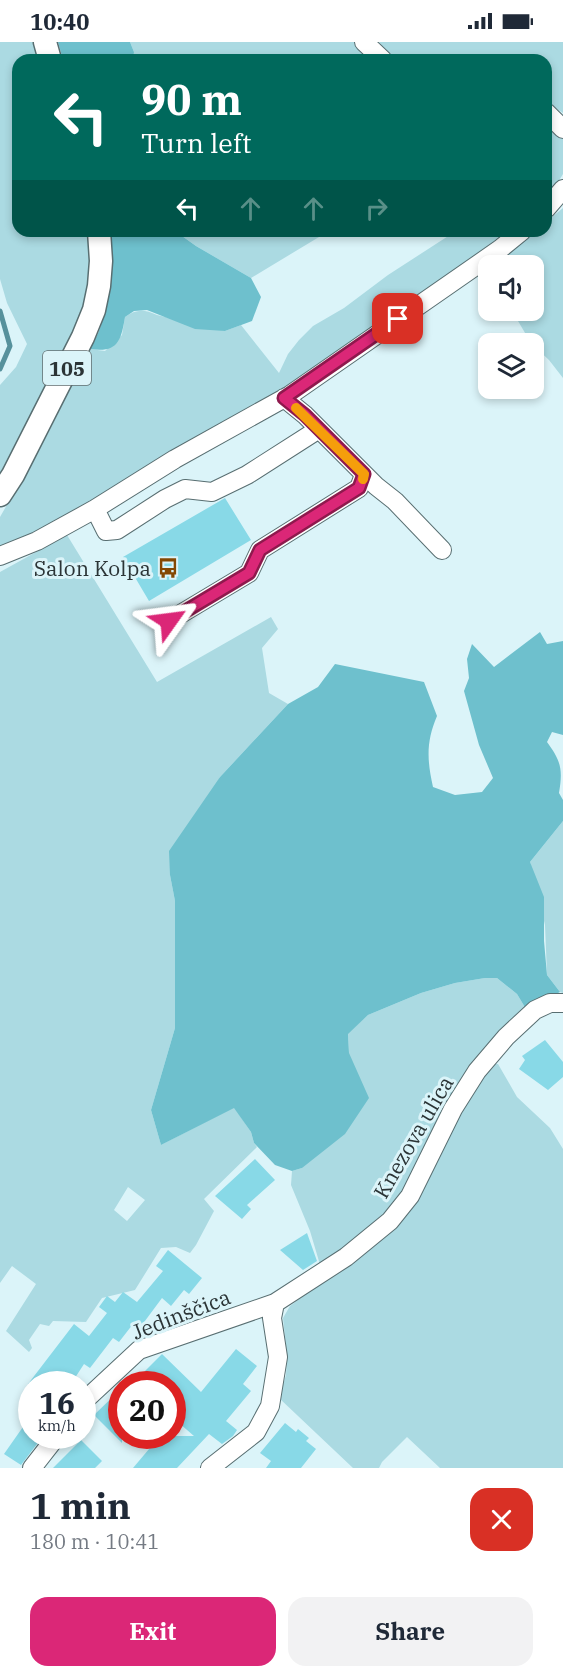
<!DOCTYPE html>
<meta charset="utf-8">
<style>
:root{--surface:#fff;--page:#f2f2f3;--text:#1f2937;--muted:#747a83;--accent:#db2777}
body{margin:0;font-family:"IBM Plex Serif",serif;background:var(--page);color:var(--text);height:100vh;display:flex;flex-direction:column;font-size:22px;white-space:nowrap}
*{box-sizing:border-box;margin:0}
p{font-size:20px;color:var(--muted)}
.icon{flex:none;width:33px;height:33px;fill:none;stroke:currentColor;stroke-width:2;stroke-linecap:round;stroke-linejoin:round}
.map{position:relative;height:1426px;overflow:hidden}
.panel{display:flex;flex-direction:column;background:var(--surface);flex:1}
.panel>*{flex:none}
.banner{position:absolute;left:12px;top:12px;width:540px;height:183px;border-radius:18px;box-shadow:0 3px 9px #0003;background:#00695c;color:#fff;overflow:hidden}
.tools{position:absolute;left:478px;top:213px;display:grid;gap:12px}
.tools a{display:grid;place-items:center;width:66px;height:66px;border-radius:12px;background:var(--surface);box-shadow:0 3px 9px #0003;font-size:30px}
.speed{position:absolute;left:18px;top:1329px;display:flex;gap:12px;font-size:30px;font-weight:700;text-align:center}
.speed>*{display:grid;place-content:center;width:78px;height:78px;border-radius:50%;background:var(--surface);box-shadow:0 3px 9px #0003;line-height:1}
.speed small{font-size:15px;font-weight:400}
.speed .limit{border:9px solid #d22;background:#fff;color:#111}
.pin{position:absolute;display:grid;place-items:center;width:51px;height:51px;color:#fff;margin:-26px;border-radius:12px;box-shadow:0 3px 9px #0006}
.me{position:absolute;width:66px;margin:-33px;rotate:59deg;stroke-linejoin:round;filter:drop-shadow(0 0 4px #0008)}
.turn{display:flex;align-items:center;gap:21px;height:126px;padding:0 30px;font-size:27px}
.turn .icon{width:78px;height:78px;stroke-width:2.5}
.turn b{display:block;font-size:42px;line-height:51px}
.lanes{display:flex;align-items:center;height:57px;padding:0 30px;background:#0003;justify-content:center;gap:30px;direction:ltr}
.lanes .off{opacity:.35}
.round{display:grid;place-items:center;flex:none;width:63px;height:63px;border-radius:18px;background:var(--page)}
.head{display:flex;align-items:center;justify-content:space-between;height:102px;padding:0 30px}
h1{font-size:36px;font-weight:800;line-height:45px}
.button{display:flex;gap:12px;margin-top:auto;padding:12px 30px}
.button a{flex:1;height:69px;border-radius:18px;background:var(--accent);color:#fff;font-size:24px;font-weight:800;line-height:69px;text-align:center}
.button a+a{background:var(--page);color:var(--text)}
.status{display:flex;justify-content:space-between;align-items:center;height:42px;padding:0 30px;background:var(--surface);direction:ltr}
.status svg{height:16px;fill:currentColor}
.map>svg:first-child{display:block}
.green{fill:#abdae2;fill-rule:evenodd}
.forest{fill:#6ec0cd}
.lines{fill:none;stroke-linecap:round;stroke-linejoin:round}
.stream{stroke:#56919c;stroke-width:5}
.building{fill:#88d9e7}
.minor-casing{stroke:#586e71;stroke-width:20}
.major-casing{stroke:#586e71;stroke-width:25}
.minor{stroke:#fff;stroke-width:18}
.major{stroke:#fff;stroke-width:22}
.route-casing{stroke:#8e194d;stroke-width:15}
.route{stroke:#db2777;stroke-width:10}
.slow{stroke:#f59e0b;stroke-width:10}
.labels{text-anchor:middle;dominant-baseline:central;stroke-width:6;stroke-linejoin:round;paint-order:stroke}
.shield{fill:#dbf4f9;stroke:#606e70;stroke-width:1.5}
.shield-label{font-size:20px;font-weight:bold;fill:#2b3436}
.poi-label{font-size:21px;fill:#2b3436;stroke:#dbf4f9;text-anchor:end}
.street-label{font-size:21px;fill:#2b3436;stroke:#dbf4f9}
</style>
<div class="status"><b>10:40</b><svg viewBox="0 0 49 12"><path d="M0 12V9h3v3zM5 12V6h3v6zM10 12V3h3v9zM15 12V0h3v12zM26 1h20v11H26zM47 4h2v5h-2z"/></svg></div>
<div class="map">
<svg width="563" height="1426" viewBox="0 0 563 1426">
<rect width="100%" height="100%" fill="#dbf4f9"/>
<path class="green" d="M0,0H33L39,18H18V189H88L90,206L88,248L81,277L0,435V343L16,325L27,302L7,261L0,237Z
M130,0H358L371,18H133L134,10Z
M379,0H563V71L546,60V18H395L391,16Z
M546,81L563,97V132L546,160Z
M563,166V336L549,318L534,304V302L531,301L518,279L508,269L534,268V224H489V237L486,222L533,189H546V180Z
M175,189H329L251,236L196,204Z
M456,189H516L312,327L291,345L79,469L0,510V475L47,393L90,307L105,309L122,293L125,275C136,267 144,267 157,273L225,289L241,283L279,331L288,312L299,298L313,284L344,266L388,233Z
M67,493L157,640L271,575L278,587L262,606L269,651L288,662L220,735L170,833L175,859V986L151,1068L161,1103L234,1065L251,1090L254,1101L257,1105L204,1157L214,1169L196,1203L190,1211L176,1205L161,1206L135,1248L102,1256L86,1280L53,1279L49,1284L40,1282L29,1298L32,1306L29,1310L6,1289L36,1242L12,1224L0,1241V530ZM128,1145L145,1158L127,1179L114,1168Z
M563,779V951L560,950L547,933L545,883L530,820Z
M485,936H497L517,952L526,967L405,1152L376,1182L321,1226L310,1189L291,1143L292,1129L302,1126L349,1011L348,991L368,973L421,951L455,941Z
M492,1022H498L517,1055L550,1086L563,1107V1426H440L407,1395L382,1420L379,1426H353L279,1356L286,1333L287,1314L283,1276L290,1264L362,1210L464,1060Z"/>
<path class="forest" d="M58,0H130L134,10L133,18H63Z
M109,189H175L196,204L251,236L261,255L252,279L225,289L195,287L147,268L134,269L125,275C121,300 117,311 90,307C93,300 98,293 100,286C112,254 111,222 109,189Z
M540,590L547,602L563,599V693L552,690L547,700C561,719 563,727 559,751L563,758V779L530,820L544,855V899L547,933L560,950L526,967L517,952L497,936H485L455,941L421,951L368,973L348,992L349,1011L369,1056L345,1092L302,1126L292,1129L275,1123L254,1101L251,1090L234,1066L161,1103L151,1068L175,986V859L170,833L169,809L220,735L288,662L318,645L335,622L424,640L437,674C426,700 427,718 433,745L455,753L482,750L493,736L479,703L464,649L469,636L467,617L472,602L494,625Z"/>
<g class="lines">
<path class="stream" d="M0,269L10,304L0,327"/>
</g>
<path class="building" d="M225,456L251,498L149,559L123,515Z
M545,998L563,1020V1035L548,1048L519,1027L525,1018L522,1014Z
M255,1117L275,1138L247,1163L251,1167L242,1177L215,1154Z
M307,1191L317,1219L303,1228L280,1208Z
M168,1208L202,1236L189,1252L184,1248L171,1264L162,1256L139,1287L133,1282L119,1300L113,1296L90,1326L84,1322L71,1342H28L74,1282L89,1294L107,1271L99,1265L107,1254L115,1260L123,1250L137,1260L163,1229L156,1224Z
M236,1307L257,1324L243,1342L251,1349L226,1379L237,1388L233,1394L222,1402L209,1392L177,1426H133L160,1394H194L172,1375V1342H132L162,1312L201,1350Z
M122,1346V1401L94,1373Z
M32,1372V1394H43L21,1423L4,1412Z
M285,1381L296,1390L298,1387L309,1396L306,1399L316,1407L301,1426H266L271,1419L260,1411Z
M81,1398L102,1419L95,1426H53Z"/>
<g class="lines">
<g class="minor-casing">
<path id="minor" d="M364,0L383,18
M546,70L563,87
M546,167L563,147
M284,356L305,373L376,444L395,459L442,508
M95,467L106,489L117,488L165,457L185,447L212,450L247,433L319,387
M0,514L37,499L95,467L175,417L290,353L500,207L522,189
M169,579L249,531L260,508L359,446L364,433
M82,1361L139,1308L275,1261L346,1215L390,1179L410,1154L453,1067L477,1029L506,995L535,968L550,961H563
M32,1426L57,1394
M210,1426L256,1390L270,1364L278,1315L272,1276L275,1261"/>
</g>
<g class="major-casing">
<path id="major" d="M45,0L50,18
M0,453L13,433L83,295L94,268L99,244L101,219L99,189"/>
</g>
<use href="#minor" class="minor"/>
<use href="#major" class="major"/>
</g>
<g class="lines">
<g class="route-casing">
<path id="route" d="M169,579L249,531L260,508L359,446L364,432L305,373L284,356L398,277"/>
</g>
<use href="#route" class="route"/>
<path class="slow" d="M296,366L364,432L363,437"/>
</g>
<defs>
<g id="bus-bare" transform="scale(1.62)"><path d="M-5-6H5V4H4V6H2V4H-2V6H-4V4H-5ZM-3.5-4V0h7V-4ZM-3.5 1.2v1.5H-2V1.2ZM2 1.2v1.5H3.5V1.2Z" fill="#844803" stroke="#dbf4f9" stroke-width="2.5" paint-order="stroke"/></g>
</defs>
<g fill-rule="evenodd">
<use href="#bus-bare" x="168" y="526"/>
</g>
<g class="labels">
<rect class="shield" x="43" y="309" width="48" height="34" rx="4.5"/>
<g class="shield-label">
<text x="67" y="326">105</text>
</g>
<g class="poi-label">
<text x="151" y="526">Salon Kolpa</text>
</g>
<g class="street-label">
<text transform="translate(413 1095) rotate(-60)">Knezova ulica</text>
<text transform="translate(181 1272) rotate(-21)">Jedinščica</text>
</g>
</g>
</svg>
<div class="tools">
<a><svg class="icon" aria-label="sound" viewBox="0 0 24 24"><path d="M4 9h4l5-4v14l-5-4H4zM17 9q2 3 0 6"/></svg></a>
<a><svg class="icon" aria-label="layers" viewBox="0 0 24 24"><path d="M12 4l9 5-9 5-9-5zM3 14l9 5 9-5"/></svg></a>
</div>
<div class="speed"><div>16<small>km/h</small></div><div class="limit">20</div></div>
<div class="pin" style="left:398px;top:277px;background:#d93025"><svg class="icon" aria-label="arrive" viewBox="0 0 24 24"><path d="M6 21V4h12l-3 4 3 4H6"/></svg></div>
<svg class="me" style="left:169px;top:579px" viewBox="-20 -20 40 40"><path d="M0-17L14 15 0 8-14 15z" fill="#db2777" stroke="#fff" stroke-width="4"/></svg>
<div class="banner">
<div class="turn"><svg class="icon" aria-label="left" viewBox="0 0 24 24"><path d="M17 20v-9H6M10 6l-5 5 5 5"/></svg><div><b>90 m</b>Turn left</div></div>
<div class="lanes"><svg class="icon" aria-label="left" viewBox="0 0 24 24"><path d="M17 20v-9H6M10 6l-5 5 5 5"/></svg><svg class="icon off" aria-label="ahead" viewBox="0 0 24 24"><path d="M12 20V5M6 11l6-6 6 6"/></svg><svg class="icon off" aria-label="ahead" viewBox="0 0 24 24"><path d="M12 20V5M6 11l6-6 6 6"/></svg><svg class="icon off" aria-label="right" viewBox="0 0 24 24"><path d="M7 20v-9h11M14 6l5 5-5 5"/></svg></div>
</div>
</div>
<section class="panel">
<div class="head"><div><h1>1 min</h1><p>180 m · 10:41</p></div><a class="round" style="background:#d93025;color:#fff"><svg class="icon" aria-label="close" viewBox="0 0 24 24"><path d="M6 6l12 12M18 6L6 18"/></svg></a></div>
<div class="button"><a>Exit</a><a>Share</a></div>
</section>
